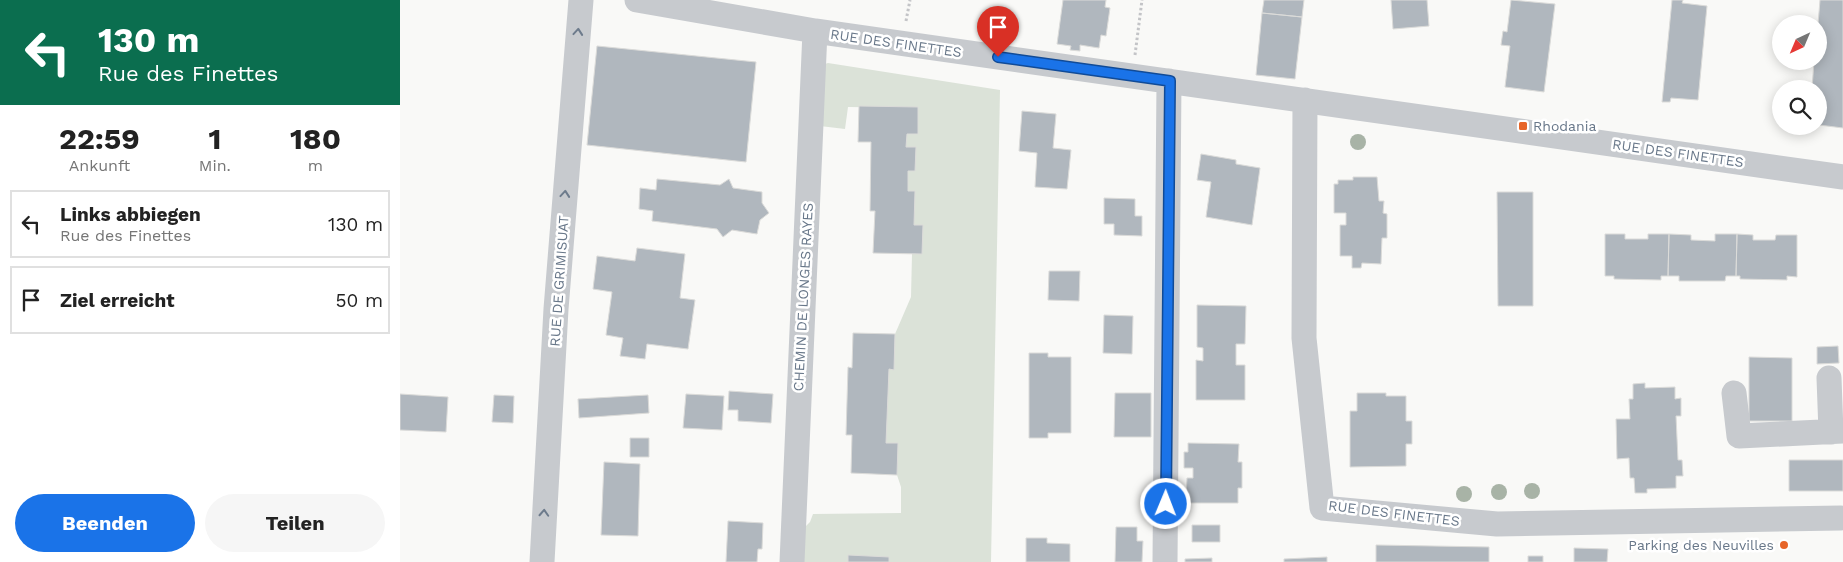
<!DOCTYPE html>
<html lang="de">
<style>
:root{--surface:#fff;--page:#f6f6f6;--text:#222;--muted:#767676;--line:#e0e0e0;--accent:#1a73e8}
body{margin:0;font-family:"Work Sans",sans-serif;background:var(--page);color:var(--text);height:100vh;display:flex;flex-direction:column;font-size:19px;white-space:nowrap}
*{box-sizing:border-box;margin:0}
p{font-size:16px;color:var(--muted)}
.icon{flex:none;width:28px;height:28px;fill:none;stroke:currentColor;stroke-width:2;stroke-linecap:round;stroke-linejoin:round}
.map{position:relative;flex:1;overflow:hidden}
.drawer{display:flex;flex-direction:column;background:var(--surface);width:400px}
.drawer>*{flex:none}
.banner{background:#0b6e4f;color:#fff;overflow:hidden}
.needle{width:32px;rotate:224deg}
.buttons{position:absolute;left:1372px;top:15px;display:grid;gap:10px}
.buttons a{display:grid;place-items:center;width:55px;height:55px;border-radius:50%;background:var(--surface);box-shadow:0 2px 12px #0003;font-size:25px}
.pin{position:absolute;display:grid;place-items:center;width:42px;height:42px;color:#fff;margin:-51px -21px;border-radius:50% 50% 50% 0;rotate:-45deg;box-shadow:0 0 5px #0007}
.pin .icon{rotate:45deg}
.me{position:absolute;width:55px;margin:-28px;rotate:1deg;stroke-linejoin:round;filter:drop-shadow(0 0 4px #0008)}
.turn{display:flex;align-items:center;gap:18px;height:105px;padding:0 15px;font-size:22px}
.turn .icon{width:65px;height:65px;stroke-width:2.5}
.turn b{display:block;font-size:35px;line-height:42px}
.eta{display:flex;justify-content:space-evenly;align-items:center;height:85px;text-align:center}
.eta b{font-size:30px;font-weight:700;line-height:35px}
.primary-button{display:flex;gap:10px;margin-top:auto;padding:10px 15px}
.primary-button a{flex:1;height:58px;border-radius:30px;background:var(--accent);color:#fff;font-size:20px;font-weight:700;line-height:58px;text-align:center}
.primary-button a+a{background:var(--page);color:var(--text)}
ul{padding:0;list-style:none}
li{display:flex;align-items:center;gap:15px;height:68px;margin:0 10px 8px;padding:0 5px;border:2px solid var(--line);border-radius:0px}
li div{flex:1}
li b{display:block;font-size:19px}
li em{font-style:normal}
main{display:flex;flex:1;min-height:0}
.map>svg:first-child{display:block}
.green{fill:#dbe2d8}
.building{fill:#b0b7be;stroke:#dbdbd9}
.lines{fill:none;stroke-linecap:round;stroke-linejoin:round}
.path{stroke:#c3c4c7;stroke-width:3;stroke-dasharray:2.5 2.5;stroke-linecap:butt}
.minor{stroke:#c7cace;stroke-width:25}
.tree{fill:#a8b3a6}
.oneway{stroke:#6d7b8c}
.route-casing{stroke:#114b97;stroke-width:12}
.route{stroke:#1a73e8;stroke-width:9}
.poi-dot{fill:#e76529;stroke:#fff;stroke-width:2}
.labels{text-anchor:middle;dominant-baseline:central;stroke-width:5;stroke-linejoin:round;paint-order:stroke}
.street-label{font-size:14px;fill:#687789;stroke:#fff}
.poi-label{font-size:14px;fill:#687789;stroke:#fff;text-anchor:start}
</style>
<main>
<section class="drawer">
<div class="banner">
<div class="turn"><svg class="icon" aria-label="left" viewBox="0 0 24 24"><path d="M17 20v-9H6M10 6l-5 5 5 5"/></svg><div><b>130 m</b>Rue des Finettes</div></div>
</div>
<div class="eta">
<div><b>22:59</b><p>Ankunft</p></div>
<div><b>1</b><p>Min.</p></div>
<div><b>180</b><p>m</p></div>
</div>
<ul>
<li><svg class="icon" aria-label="left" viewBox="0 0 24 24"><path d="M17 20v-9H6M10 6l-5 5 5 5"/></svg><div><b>Links abbiegen</b><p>Rue des Finettes</p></div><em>130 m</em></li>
<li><svg class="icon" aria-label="arrive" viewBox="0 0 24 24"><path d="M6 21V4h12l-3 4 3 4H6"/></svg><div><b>Ziel erreicht</b></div><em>50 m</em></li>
</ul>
<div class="primary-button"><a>Beenden</a><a>Teilen</a></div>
</section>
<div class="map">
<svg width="1443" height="562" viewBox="0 0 1443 562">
<rect width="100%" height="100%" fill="#f9f9f7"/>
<path class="green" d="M428,63L600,90L591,562H402V530L410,522L413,514L501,513V487L497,475V443H486L489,369L494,370L495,334L511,297L512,254H522L523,226L514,225L508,191V171H515L516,147H506L507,134L518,133V108L448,107L445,129L420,126L425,64Z"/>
<path class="building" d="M663,0H706L705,7L710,8L706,36L701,35L699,48L680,45V51L670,50L671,46L657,44Z
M864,0H904L902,17L862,13Z
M991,0H1027L1029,26L993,29Z
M1111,0L1155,4L1144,92L1105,87L1110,46L1101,45L1103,31L1107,32Z
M1272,0H1283L1282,3L1307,6L1298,100L1271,98L1270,102H1262Z
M1420,0H1443V128L1419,125V89H1412L1414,61H1419L1418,24Z
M862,13L902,17L895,79L856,75Z
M197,46L356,62L346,162L187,145Z
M459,106L518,107V134H507L506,147H516L515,171H508V191H515L514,225H523L522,254L473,253L475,211H470L471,142H458Z
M622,111L656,114L653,148L671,150L667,189L635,187L637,153L619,151Z
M801,154L836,160V164L860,168L852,225L806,217L811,182L797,180Z
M953,177H977L979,201H984L983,213L987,214V238H982L981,264L962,263L961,268H952V256H940V225H946V213H934V184H938V180H953Z
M257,179L320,185L329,179L333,188L362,192V203L369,213L360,220L357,234L332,230L323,237L317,229L252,221L253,211L239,209L240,188L256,190Z
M1097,192H1133V306H1098Z
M704,198L735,199V216H742V236L714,235V224H704Z
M1205,234H1225V239H1248V234H1269L1268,276H1261V280L1214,279V276H1205Z
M1269,234L1291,235V240L1315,241V234H1337L1336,276H1326L1325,281H1279V276H1268Z
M1337,234L1353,235V240H1375L1376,235H1397V277L1387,276V280L1340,279V276H1336Z
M237,248L285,254L280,298L295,300L288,349L247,344L245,359L220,356L223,338L206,335L212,292L193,289L197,256L235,261Z
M649,271H680L679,301L648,300Z
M797,305L846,306L845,344H836V365H845V400H796V360L803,361V348L797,347Z
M704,315L733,316L732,354L703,353Z
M453,333L495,334L494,370L489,369L486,443H498L497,475L451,473L452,435H446L448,367L452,368Z
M1438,346L1439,363L1417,364V347Z
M629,353H648V357H671V433H648V438H629Z
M1349,357L1392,358V421H1349Z
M1245,383V388L1275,387V399L1281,398V416H1276L1278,460H1282L1283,476H1276V488L1247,489V493H1235L1234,478H1230L1229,458L1217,459L1216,419H1230L1229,399H1233V384Z
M329,391L373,394L371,423L338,421V410H328Z
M715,393H751V437H714Z
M957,393H986V396H1006V421H1012V444H1006V466L950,467V411H957Z
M0,394L48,397L46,432L0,430Z
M286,394L324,396L322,430L283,428Z
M94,395L114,396L113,423L92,422Z
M248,395L249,413L179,418L178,399Z
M230,438H249V457H230Z
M788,443L839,444L838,462H842V488H838V503H789V498H786L787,478H793V468H784V452H788Z
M1389,460H1443V491H1389Z
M204,462L240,464L238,536L201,535Z
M328,521L363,523L362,549H358L357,562H326Z
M792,525H820V542H792Z
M716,527H737V541H743L742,562H715Z
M626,538H647V543L670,544V562H626Z
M976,545L1089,547V562H976Z
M1174,548L1208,549L1207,562H1174Z
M448,555L489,557V562H448Z
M1128,556H1143V562H1128Z
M927,557V562H884V559Z
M812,558V562H785V559Z"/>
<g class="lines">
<path class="path" d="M506,21L510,0
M735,55L742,0"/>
<path class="minor" d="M237,0L415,31L1443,177
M905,100L904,338L922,508L1097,524L1441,518
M1429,378L1431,432
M1334,393L1339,436L1443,431
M142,562L156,309L181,0
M392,562L415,31
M765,562L769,81"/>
</g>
<g class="tree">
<circle cx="958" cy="142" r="8"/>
<circle cx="1132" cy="491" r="8"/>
<circle cx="1099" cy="492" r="8"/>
<circle cx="1064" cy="494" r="8"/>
</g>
<defs><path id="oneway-chevron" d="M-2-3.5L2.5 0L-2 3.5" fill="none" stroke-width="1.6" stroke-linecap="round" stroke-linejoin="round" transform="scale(1.25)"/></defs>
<g class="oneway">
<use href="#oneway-chevron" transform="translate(178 32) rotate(-85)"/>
<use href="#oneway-chevron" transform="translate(165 194) rotate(-85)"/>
<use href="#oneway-chevron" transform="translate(144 513) rotate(-87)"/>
</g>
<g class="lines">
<g class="route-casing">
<path id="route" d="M598,57L770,81L766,504"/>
</g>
<use href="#route" class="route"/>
</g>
<g class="poi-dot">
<rect x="1118" y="121" width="10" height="10" rx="2.5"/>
<circle cx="1384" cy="545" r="5"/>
</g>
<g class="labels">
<g class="street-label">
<text transform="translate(496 43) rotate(8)">RUE DES FINETTES</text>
<text transform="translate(1278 153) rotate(8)">RUE DES FINETTES</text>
<text transform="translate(159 281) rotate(-86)">RUE DE GRIMISUAT</text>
<text transform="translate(403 297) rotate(-87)">CHEMIN DE LONGES RAYES</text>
<text transform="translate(994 513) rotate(7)">RUE DES FINETTES</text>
</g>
<g class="poi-label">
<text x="1133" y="126">Rhodania</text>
<text x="1374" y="545" text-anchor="end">Parking des Neuvilles</text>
</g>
</g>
</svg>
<div class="buttons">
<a><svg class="needle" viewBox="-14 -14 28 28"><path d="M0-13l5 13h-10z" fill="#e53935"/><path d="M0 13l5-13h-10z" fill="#767676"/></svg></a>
<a><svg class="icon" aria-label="search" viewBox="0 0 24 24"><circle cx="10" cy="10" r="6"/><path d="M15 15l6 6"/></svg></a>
</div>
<div class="pin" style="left:598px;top:57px;background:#d93025"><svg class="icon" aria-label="arrive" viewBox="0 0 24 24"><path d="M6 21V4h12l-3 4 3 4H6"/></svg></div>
<svg class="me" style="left:766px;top:504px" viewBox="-20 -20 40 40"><circle r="17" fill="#1a73e8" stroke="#fff" stroke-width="3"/><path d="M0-11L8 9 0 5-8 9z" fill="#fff"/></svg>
</div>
</main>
